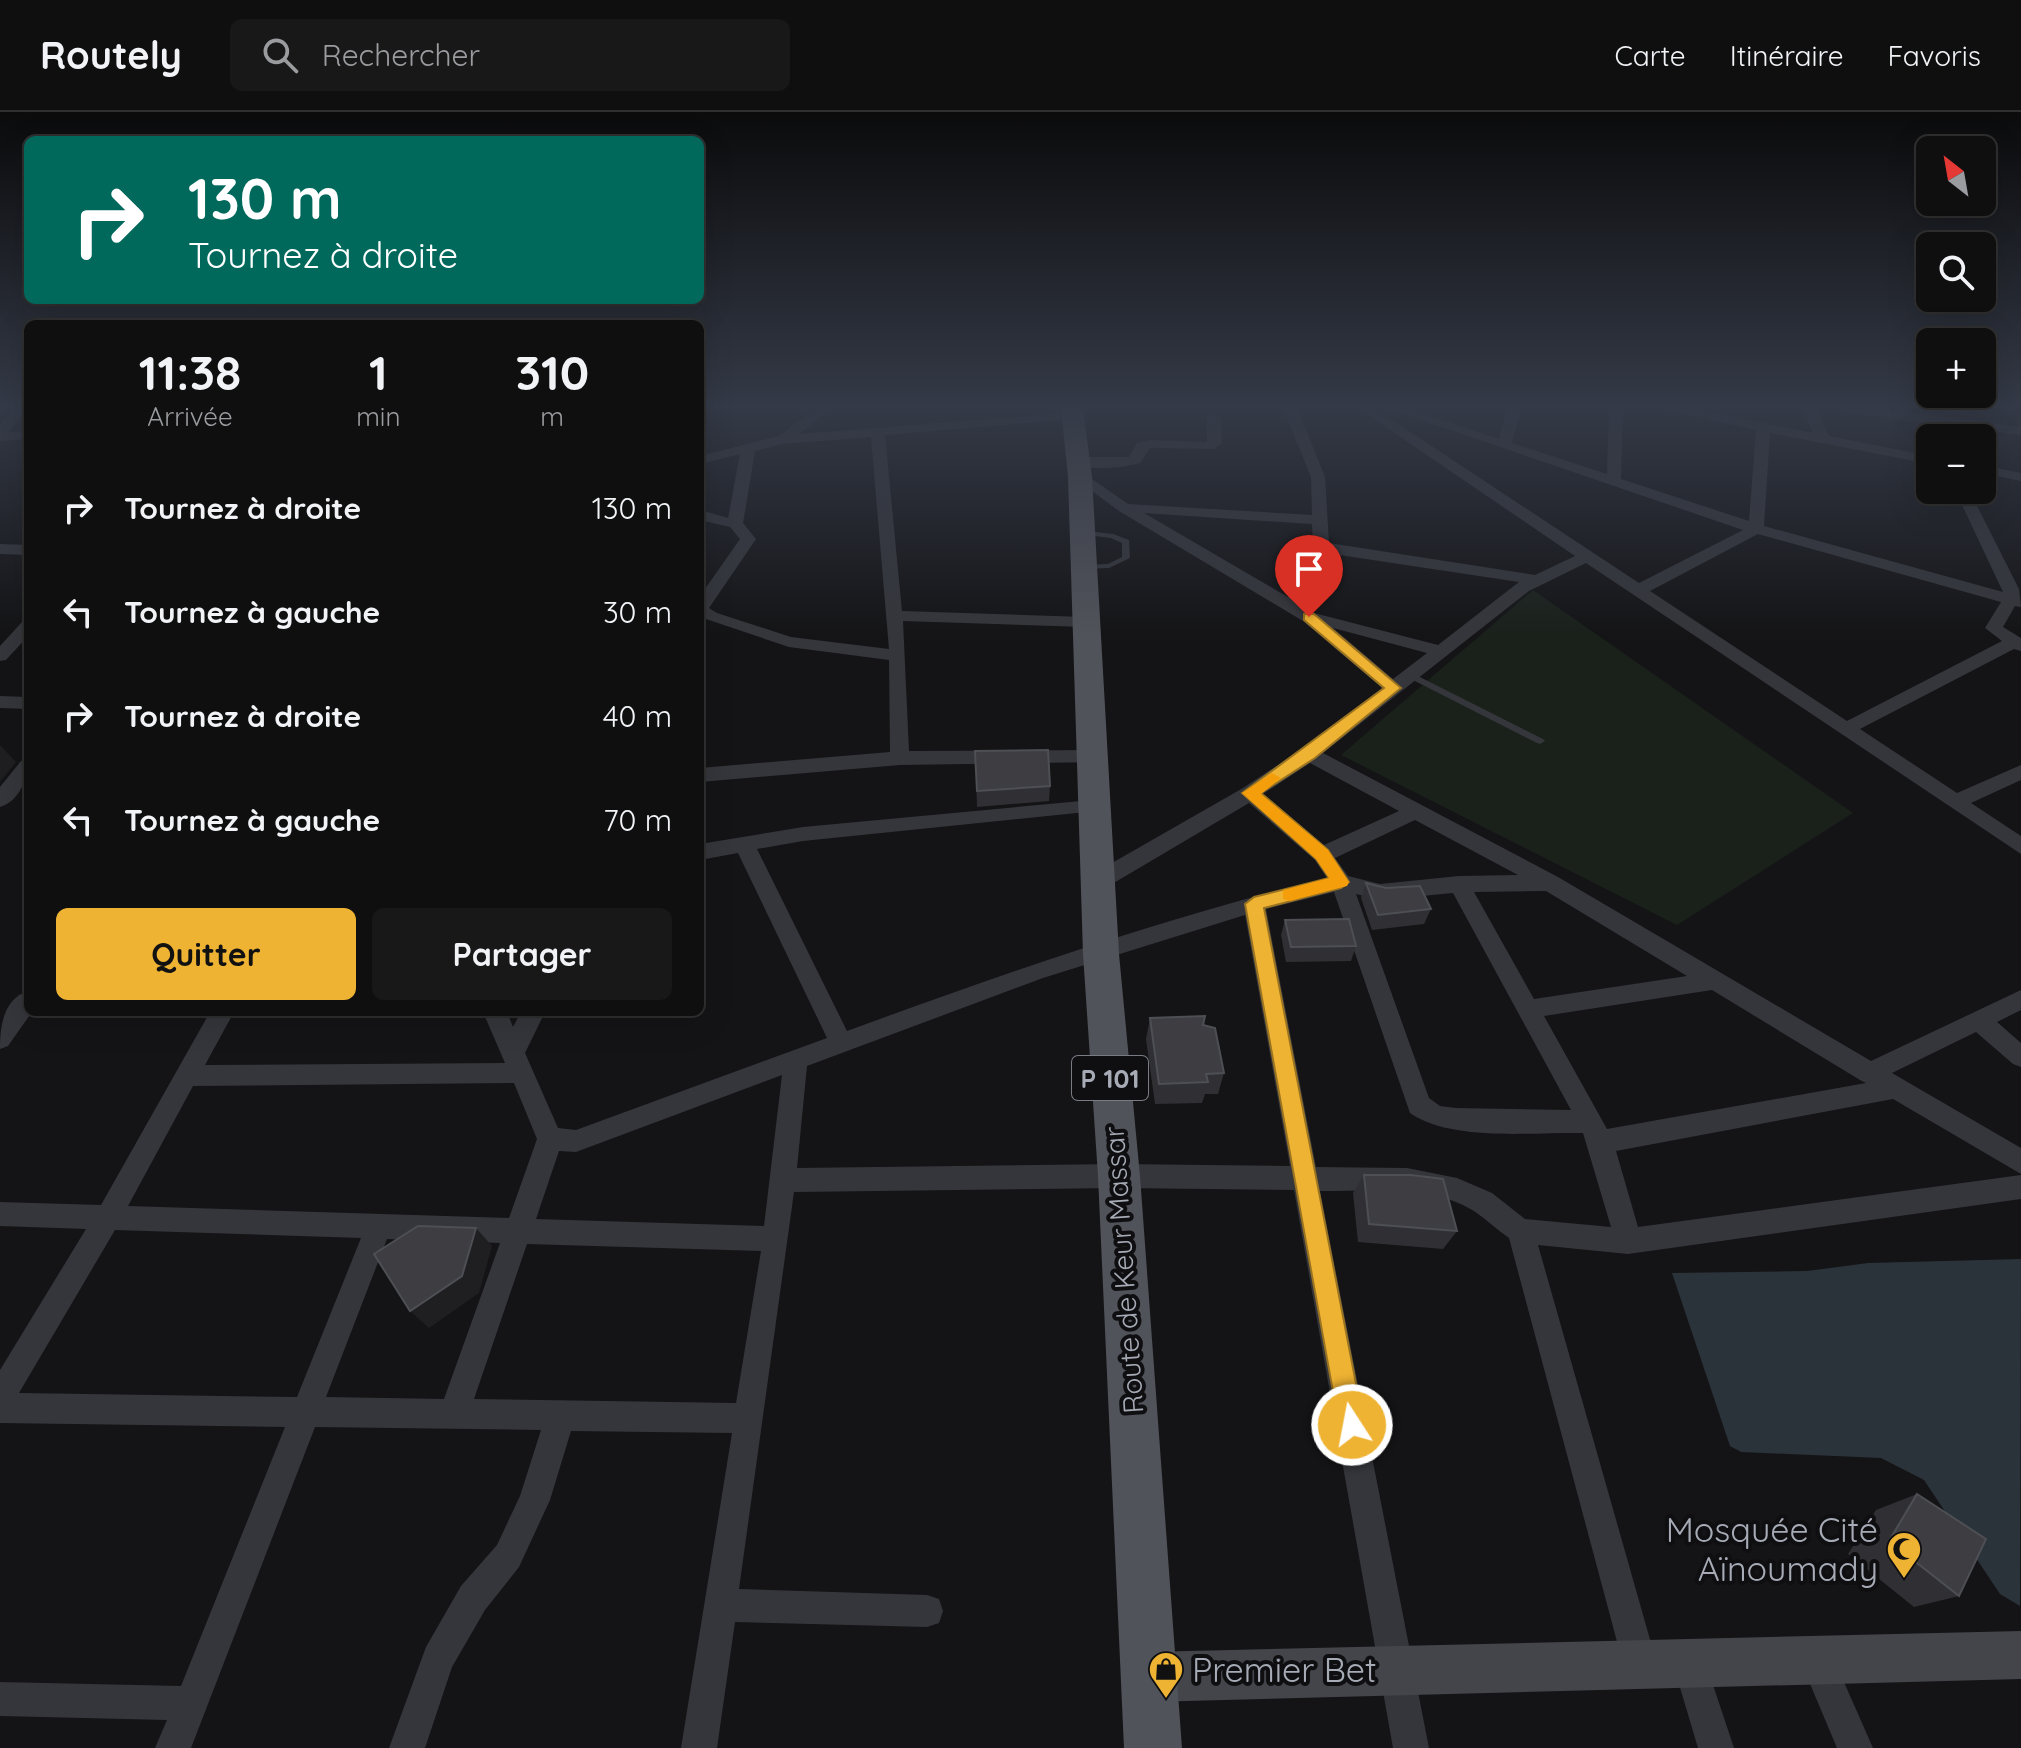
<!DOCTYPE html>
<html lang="fr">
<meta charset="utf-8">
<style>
:root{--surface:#0f0f10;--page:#181819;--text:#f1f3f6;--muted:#9b9c9f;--line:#2f2f30;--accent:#efb333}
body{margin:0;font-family:Quicksand,sans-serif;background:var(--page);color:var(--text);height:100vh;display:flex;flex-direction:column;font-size:30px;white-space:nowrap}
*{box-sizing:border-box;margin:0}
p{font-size:26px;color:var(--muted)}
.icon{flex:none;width:44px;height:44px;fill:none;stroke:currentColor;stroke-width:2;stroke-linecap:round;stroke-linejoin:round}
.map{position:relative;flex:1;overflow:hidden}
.side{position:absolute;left:24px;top:208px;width:680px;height:696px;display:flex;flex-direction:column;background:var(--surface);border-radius:12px;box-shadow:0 8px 32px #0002,0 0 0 2px var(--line)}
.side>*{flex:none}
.banner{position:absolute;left:24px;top:24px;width:680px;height:168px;border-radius:12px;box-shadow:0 8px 32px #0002,0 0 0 2px var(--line);background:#00695c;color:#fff;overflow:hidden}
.needle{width:52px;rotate:329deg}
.fabs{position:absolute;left:1916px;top:24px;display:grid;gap:16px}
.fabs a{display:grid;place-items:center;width:80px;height:80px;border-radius:12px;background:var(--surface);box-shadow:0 8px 32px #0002,0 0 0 2px var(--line);font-size:40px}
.pin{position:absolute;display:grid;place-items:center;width:68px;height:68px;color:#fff;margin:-82px -34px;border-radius:50% 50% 50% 0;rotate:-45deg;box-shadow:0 0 8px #0007}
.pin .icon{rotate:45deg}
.me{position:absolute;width:88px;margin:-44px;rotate:349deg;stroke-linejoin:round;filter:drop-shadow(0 0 6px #0008)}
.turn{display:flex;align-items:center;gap:28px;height:168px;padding:0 32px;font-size:36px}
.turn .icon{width:104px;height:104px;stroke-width:2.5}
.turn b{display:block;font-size:56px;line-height:68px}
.eta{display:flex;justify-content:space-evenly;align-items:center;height:136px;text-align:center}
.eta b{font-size:48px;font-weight:800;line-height:56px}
.action{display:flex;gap:16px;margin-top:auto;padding:16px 32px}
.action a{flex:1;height:92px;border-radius:12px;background:var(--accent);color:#111;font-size:32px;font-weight:800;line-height:92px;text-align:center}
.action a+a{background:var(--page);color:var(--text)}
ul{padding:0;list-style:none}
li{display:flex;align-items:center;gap:24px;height:104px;padding:0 32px}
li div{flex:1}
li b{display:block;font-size:30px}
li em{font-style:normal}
header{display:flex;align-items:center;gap:48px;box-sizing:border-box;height:112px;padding:0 40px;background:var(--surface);border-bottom:2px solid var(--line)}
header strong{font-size:38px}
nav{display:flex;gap:44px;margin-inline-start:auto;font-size:28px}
.search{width:560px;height:72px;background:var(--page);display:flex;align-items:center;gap:20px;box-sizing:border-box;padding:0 28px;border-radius:12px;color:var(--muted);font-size:30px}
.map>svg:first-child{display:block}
.green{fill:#1a211b}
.water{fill:#2b333a}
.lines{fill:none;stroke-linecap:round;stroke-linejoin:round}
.lane{fill:#35363b;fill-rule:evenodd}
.street{fill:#35363b;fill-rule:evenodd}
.secondary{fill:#43454b;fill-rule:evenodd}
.primary{fill:#51535a;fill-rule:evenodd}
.wall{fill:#303034}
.shaded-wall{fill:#1f1f22}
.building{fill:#3d3d42;stroke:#4d4f54;stroke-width:2}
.route{fill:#efb333;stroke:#9b7421;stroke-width:2}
.slow{fill:#f59e0b}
.labels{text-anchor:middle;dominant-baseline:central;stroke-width:8;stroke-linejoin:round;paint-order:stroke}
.shield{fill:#0f0f11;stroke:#797c84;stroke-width:2}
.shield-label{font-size:26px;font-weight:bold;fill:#a6abb6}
.street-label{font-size:28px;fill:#a6abb6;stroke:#0f0f11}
.near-poi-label{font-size:34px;fill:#a6abb6;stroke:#0f0f11;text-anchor:end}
</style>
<header>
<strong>Routely</strong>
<div class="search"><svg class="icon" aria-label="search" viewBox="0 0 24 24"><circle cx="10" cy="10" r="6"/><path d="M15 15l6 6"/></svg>Rechercher</div>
<nav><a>Carte</a><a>Itinéraire</a><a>Favoris</a></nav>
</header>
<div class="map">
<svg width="2021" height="1636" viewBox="0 0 2021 1636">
<rect width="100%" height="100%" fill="#141416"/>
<path class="green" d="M1533,478L1853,701L1677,813L1341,643Z"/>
<path class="water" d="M2021,1147L2020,1494L2000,1482L1924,1368L1881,1346L1741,1340L1730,1334L1672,1161L1807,1159L1868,1151Z"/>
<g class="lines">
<path class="lane" d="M1078,418L1113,422L1129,428L1130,446L1109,456L1081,457V453L1108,452L1122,445V431L1111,426L1078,422Z
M1410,560L1543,627L1545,629L1540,632L1537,631L1407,565L1406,563Z"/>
<path class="street" d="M13,296H27L9,320L28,319V327L0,329V313Z
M816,296H832L799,322L1078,300V306L1073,307L885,323L902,499L1085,505L1094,510L1085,515L903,509L909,639L1094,638L1104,645L1101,650L900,653L700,670V656L890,640L889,548L789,535L700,505V484L740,427L730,415L700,408V398L728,406L740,342L700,352V344L779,324ZM871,325L889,537L791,525L717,501L709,496L756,427L743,411L755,339L782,332Z
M1283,296H1297L1325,365L1329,431L1535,463L1575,444L1358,296H1374L1639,471L1743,418L1386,296H1407L1499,327L1507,296H1521L1512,331L1607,362L1609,296H1623L1621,367L1749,409L1756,318L1658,296H1687L1813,321L1802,296H1816L1829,324L1930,344V352L1770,321L1764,414L2003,480L1955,378H1969L2019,477L2021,495L2015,494L2003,515L2021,526V539L2014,537L1860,617L1957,681L2021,653V668L1971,691L2021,724V742L1586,451L1529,479L1323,641L1558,765L1871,949L2021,878V898L1997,910L2021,931V955L2013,952L1976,920L1892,961L2021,1036V1062L1893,987L1616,1039L1638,1115L2021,1063V1087L1628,1142L1538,1133L1657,1552L1652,1564L1640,1569L1628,1564L1623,1552L1509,1126C1497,1118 1486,1107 1474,1099C1431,1072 1369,1079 1320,1079L1429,1636H1393L1294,1078L1119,1076L794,1080L739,1477L927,1483L939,1487L943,1499L939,1511L927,1515L735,1510L717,1636H681L732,1321L571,1319L550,1388L519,1455L485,1498L452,1555L425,1636H389L426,1535L461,1474L497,1433L520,1384L541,1318L315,1315L191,1636H155L167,1608L0,1604V1570L181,1574L285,1315L0,1311V1258L86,1117L0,1114V1090L101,1093L210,900H234L205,953L505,951L483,900H507L513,915L521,900H545L525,941L558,1016L576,1018L827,926L738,741L700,748V732L803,715L1103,687L1106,692L1096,699L803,729L757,737L847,919C1005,861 1163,806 1327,766L1315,748L1249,691L1107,775H1091L1088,769L1091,763L1243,676L1302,637L1382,576L1303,509L1119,399L1073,365L1085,362L1128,392L1312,403L1311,365ZM1144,401L1312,412L1313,435L1288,485ZM1758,422L2001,490L1985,516L2002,529L1847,609L1650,479ZM1326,441L1519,470L1438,533L1314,501L1300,493ZM1333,516L1427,541L1393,567ZM1310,651L1399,699L1324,733L1263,682ZM1415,708L1518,763L1459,764L1380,772L1348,764L1335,746ZM1546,779L1687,864L1534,887L1474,780ZM1334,780L1410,1001C1452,1030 1532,1020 1583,1021L1611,1115L1525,1107L1492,1081L1457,1066L1407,1056L1316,1055L1266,797ZM1453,781L1571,998L1456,996L1440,994L1429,986L1356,782L1380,788ZM1245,803L1290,1054L1119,1052L797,1056L807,954L1043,866ZM1712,878L1860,968L1866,971L1607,1017L1544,904ZM782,963L764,1114L536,1107L559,1039L576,1040ZM514,971L537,1027L509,1106L128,1094L193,974ZM115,1118L361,1126L297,1285L19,1281ZM387,1127L500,1131L444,1287L326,1285ZM527,1132L761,1139L736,1291L474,1287Z
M1835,296H1875L2021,315V323L1842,300Z
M1214,302L1221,306L1222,331L1214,337L1150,336L1140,351C1122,356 1085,360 1071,349L1078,345H1129L1137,331L1149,328L1207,330V306Z
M1982,353L2021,361V369L1982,361Z
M0,432L28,433V443L0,442Z
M28,509V524L6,548L0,549V534L22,510Z
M0,584L28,585V597L0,596Z
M28,647C28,666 20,689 0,695V675L21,649Z
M28,879V900H32L8,934L0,937C0,915 3,887 28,879Z
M1817,1531L1829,1536L1873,1636H1837L1800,1548L1805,1536Z
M1690,1535L1702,1540L1734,1636H1698L1673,1552L1678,1540Z"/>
<path class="secondary" d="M2021,1519V1567L1148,1590L1131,1582L1123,1565L1131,1548L1148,1540Z"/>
<path class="primary" d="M1061,296H1083L1092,365L1119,842L1140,1064L1182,1636H1124L1098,1064L1083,842L1068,365Z"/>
</g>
<path class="wall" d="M975,639L1050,674L1049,689L977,695Z
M1366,771L1431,797L1424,812L1372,818L1361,786Z
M1285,808L1356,834L1351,849L1286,850L1281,823Z
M1150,906L1203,913L1224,961L1218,982H1205L1202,991L1155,992L1146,927Z
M1364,1063L1457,1119L1443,1137L1358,1130L1353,1081Z
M1917,1382L1959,1484L1914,1495L1848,1442L1876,1398Z"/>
<path class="shaded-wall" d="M0,633L16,650L0,670Z
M476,1116L492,1134L479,1181L429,1216L410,1199Z"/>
<path class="building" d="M1048,638L1050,674L977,679L975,639Z
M1366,771L1386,776L1420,774L1431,797L1378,803Z
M1349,807L1356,834L1291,835L1285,808Z
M1205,904L1203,913L1215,916L1224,961L1206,962L1208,970L1159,972L1150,906Z
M1364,1063H1411L1443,1067L1457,1119L1369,1112Z
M418,1114L476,1116L462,1164L410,1199L374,1142Z
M1917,1382L1986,1427L1959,1484L1889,1429Z"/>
<linearGradient id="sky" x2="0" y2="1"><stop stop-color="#0b0b0c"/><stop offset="0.56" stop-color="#343a47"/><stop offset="1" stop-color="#343a47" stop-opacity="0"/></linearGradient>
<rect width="2021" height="525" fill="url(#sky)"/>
<path class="route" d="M1304,502H1314L1401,576L1315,646L1261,681L1328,738L1349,770L1341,776L1264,796L1364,1313L1360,1322L1352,1326L1343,1322L1339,1313L1245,792L1254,785L1329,766L1316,747L1242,681L1384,576L1304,508Z"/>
<path class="slow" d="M1272,661L1281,666L1261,682L1328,738L1349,770L1347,774L1290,789L1283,787V778L1329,766L1316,747L1242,681Z"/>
<defs>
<g id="mosque-pin" transform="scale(1.8)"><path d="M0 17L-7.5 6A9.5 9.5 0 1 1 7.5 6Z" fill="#efb333" stroke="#0f0f11"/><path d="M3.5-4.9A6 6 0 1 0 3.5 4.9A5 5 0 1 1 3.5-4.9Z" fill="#111"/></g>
<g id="shop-pin" transform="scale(1.8)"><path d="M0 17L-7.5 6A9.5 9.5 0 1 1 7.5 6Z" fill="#efb333" stroke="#0f0f11"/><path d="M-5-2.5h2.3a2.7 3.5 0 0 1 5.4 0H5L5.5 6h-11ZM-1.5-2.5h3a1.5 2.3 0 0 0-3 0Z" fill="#111"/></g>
</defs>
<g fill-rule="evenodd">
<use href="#mosque-pin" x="1904" y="1437"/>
<use href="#shop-pin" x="1166" y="1557"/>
</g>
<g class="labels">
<rect class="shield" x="1072" y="944" width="76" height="44" rx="6"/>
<g class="shield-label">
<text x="1110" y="966">P 101</text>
</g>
<g class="street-label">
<text transform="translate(1123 1158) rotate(-94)">Route de Keur Massar</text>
</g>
<g class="near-poi-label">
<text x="1878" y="1417">Mosquée Cité<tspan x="1878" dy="39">Aïnoumady</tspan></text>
<text x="1192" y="1557" text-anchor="start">Premier Bet</text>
</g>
</g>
</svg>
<div class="fabs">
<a><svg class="needle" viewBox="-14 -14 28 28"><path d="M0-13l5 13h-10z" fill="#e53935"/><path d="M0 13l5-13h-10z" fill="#9b9c9f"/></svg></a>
<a><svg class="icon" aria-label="search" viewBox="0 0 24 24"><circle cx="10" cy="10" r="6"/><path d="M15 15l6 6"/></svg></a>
<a>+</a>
<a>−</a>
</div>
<div class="pin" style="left:1309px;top:505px;background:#d93025"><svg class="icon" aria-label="arrive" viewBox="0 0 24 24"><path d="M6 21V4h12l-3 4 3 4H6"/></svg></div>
<svg class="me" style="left:1352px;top:1313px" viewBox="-20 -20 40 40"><circle r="17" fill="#efb333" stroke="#fff" stroke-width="3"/><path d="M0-11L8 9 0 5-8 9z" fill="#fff"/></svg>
<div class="banner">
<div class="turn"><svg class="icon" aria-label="right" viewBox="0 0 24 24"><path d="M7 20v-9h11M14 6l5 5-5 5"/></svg><div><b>130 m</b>Tournez à droite</div></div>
</div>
<section class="side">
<div class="eta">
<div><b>11:38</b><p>Arrivée</p></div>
<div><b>1</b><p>min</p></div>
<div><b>310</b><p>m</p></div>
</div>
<ul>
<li><svg class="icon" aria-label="right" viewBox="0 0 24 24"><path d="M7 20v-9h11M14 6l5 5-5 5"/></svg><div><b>Tournez à droite</b></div><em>130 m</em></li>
<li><svg class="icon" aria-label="left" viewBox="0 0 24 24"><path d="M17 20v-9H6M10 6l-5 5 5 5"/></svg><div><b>Tournez à gauche</b></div><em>30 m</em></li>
<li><svg class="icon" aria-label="right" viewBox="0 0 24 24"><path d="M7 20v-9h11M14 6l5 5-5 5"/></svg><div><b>Tournez à droite</b></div><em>40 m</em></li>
<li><svg class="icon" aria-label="left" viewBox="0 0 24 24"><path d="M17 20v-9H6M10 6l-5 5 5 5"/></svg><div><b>Tournez à gauche</b></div><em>70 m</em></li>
</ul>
<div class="action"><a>Quitter</a><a>Partager</a></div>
</section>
</div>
